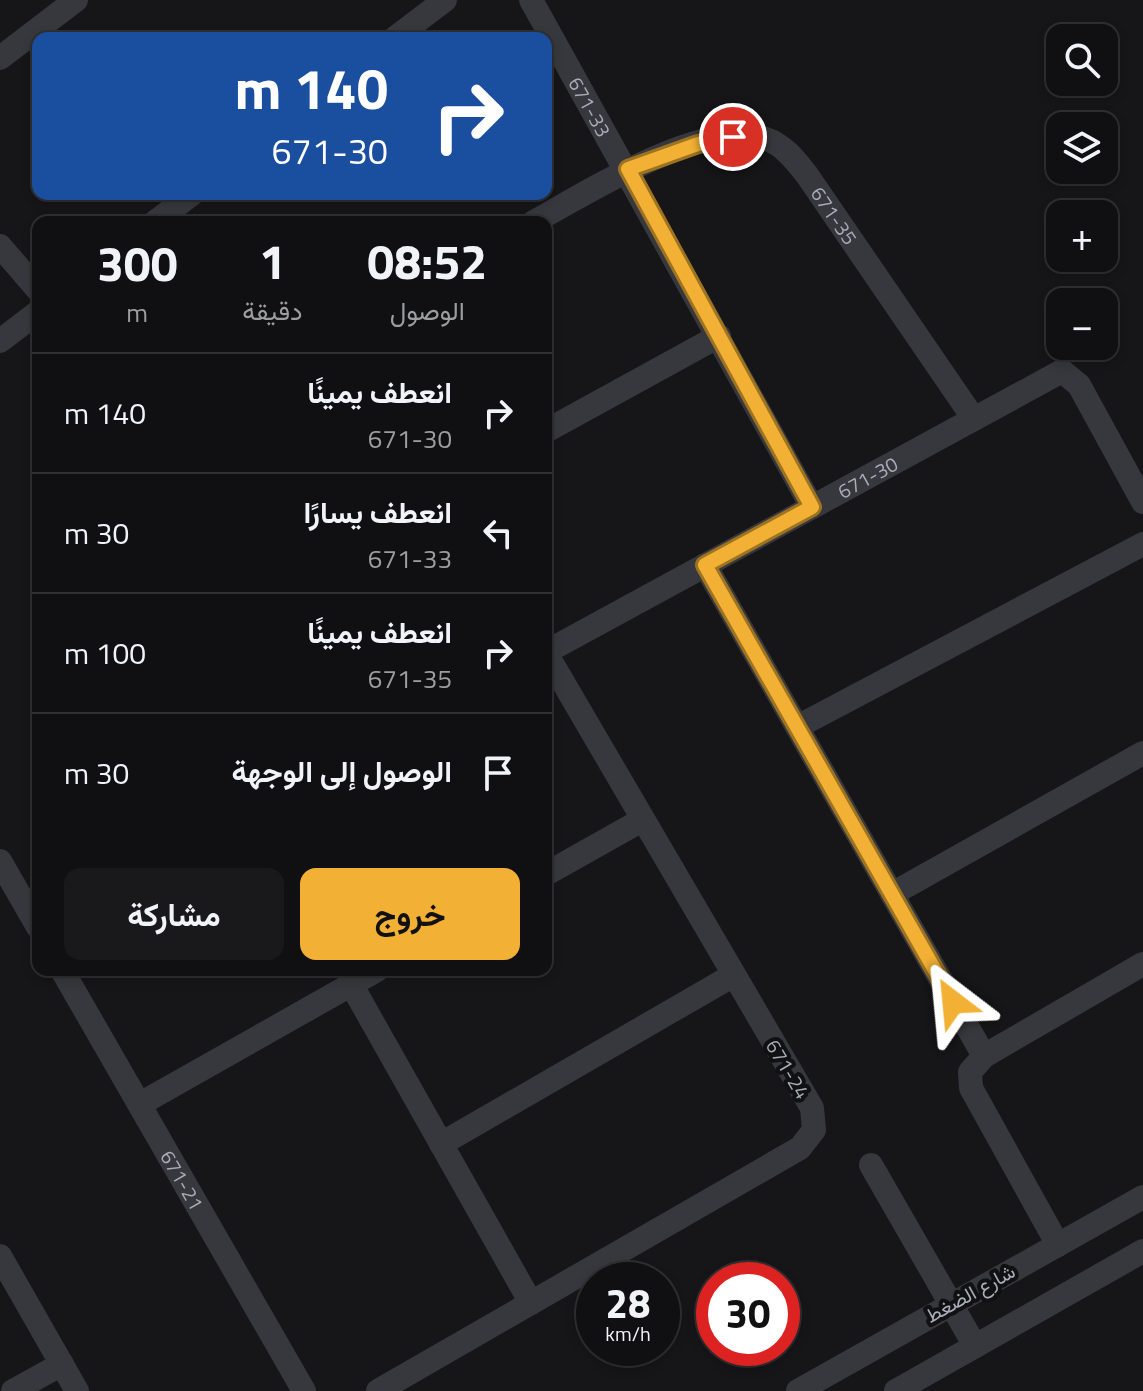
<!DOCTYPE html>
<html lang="ar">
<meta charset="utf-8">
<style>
:root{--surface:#101012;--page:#19191b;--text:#f1f3f6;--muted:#9c9d9f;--line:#303032;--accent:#f2b134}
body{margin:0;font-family:"Titillium Web",Vazirmatn,sans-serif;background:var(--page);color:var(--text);direction:rtl;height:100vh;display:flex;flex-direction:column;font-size:30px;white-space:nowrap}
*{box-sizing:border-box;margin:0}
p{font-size:26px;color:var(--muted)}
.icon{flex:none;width:44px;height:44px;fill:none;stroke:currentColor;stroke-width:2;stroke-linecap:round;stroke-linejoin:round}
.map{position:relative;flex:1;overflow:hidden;direction:ltr}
.sheet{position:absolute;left:32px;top:216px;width:520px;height:760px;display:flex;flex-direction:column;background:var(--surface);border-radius:16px;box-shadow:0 4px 12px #0003,0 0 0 2px var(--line);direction:rtl}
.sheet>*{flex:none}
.top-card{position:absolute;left:32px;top:32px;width:520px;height:168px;border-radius:16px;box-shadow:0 4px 12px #0003,0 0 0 2px var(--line);direction:rtl;background:#1a4fa0;color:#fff;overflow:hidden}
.fabs{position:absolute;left:1046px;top:24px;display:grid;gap:16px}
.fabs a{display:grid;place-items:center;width:72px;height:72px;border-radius:16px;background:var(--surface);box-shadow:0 4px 12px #0003,0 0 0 2px var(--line);font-size:40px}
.speed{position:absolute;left:576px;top:1262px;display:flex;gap:16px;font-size:40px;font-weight:700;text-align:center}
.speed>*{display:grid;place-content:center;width:104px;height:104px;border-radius:50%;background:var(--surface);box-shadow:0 4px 12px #0003,0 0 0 2px var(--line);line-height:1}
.speed small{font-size:20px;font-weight:400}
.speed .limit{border:12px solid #d22;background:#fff;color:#111}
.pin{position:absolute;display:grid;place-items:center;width:68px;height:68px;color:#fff;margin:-34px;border:4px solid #fff;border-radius:50%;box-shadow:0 2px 8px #0007}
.me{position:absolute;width:88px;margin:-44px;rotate:331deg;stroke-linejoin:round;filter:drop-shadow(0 0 6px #0008)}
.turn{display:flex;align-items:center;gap:28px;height:168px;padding:0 32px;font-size:36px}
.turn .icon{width:104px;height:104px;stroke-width:2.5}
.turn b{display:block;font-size:56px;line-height:68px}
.eta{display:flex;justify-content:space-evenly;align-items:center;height:136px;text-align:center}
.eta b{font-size:48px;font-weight:700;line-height:56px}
.cta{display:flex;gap:16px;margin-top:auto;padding:16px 32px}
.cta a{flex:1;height:92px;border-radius:16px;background:var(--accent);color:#111;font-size:32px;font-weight:700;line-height:92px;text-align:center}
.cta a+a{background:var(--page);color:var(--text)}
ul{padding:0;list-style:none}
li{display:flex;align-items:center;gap:24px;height:120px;padding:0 32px;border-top:2px solid var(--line)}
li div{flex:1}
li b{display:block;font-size:30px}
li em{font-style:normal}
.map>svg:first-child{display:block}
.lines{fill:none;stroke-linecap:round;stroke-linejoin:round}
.minor{stroke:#37383d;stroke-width:24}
.route-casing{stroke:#9d7322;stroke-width:20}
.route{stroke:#f2b134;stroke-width:14}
.labels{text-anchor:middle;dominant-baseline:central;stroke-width:8;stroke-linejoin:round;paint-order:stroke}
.street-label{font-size:20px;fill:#a8adb8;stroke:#111113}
</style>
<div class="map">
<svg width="1143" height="1391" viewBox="0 0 1143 1391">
<rect width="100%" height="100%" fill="#161618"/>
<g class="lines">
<g class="minor">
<path id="s1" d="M531,0L812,507"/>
<path d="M395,38L445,0"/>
<path d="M0,58L76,0"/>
<path d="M155,222L192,194"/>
<path id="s2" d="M534,222C588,192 704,118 766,139C784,145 796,161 807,175L974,419"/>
<path d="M0,246L38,290"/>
<path d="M0,341L38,312"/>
<path d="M546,431L719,336"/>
<path d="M705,565L984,1056"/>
<path id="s3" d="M546,652L1062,371L1079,385L1143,502"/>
<path d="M797,727L1143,544"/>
<path d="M0,861L38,927"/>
<path d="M546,874L642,820"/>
<path d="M892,894L1143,753"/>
<path id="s4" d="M62,970L304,1391"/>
<path d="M351,984L531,1303"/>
<path d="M140,1104L377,970"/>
<path d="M441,1144L732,976"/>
<path d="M871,1165L975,1346"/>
<path d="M1058,1245L971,1088L970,1072L984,1056L1143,964"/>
<path d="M0,1256L77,1391"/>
<path d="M13,1391L62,1364"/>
<path d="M378,1391L800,1148L814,1130L812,1108L546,653"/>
<path d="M798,1391L1143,1197"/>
<path d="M896,1391L1143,1251"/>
</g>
</g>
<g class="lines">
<g class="route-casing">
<path id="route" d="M733,137L698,144L628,169L812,507L705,565L953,1002"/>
</g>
<use href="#route" class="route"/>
</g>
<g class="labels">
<g class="street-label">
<text stroke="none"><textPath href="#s1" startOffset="122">671-33</textPath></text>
<text stroke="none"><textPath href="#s2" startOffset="356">671-35</textPath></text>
<text stroke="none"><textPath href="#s3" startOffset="366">671-30</textPath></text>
<text transform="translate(788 1069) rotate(59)">671-24</text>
<text stroke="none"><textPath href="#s4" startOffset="242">671-21</textPath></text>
<text transform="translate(970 1293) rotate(-29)">شارع الضغط</text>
</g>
</g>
</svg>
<div class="fabs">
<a><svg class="icon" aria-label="search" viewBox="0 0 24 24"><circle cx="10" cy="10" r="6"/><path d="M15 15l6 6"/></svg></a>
<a><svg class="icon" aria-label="layers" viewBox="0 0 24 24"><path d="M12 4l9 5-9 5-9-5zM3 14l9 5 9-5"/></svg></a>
<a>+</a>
<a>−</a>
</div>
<div class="speed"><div>28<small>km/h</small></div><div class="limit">30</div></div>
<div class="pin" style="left:733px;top:137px;background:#d93025"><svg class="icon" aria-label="arrive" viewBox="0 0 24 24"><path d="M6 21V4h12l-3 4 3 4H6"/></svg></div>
<svg class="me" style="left:953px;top:1002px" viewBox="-20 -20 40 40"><path d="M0-17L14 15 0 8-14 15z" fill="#f2b134" stroke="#fff" stroke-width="4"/></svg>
<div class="top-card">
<div class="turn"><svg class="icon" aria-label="right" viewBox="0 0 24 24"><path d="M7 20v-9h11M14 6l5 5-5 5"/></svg><div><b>140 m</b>671-30</div></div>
</div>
<section class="sheet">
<div class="eta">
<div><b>08:52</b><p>الوصول</p></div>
<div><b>1</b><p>دقيقة</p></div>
<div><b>300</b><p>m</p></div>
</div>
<ul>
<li><svg class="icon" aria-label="right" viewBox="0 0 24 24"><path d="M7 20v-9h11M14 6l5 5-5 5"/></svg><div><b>انعطف يمينًا</b><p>671-30</p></div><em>140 m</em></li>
<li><svg class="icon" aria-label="left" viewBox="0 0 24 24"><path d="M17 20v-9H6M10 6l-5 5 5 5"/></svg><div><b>انعطف يسارًا</b><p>671-33</p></div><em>30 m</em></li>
<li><svg class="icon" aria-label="right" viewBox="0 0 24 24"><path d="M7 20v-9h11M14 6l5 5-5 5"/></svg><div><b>انعطف يمينًا</b><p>671-35</p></div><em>100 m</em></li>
<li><svg class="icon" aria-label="arrive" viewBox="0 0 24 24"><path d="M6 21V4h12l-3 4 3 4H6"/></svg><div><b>الوصول إلى الوجهة</b></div><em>30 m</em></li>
</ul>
<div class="cta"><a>خروج</a><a>مشاركة</a></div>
</section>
</div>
